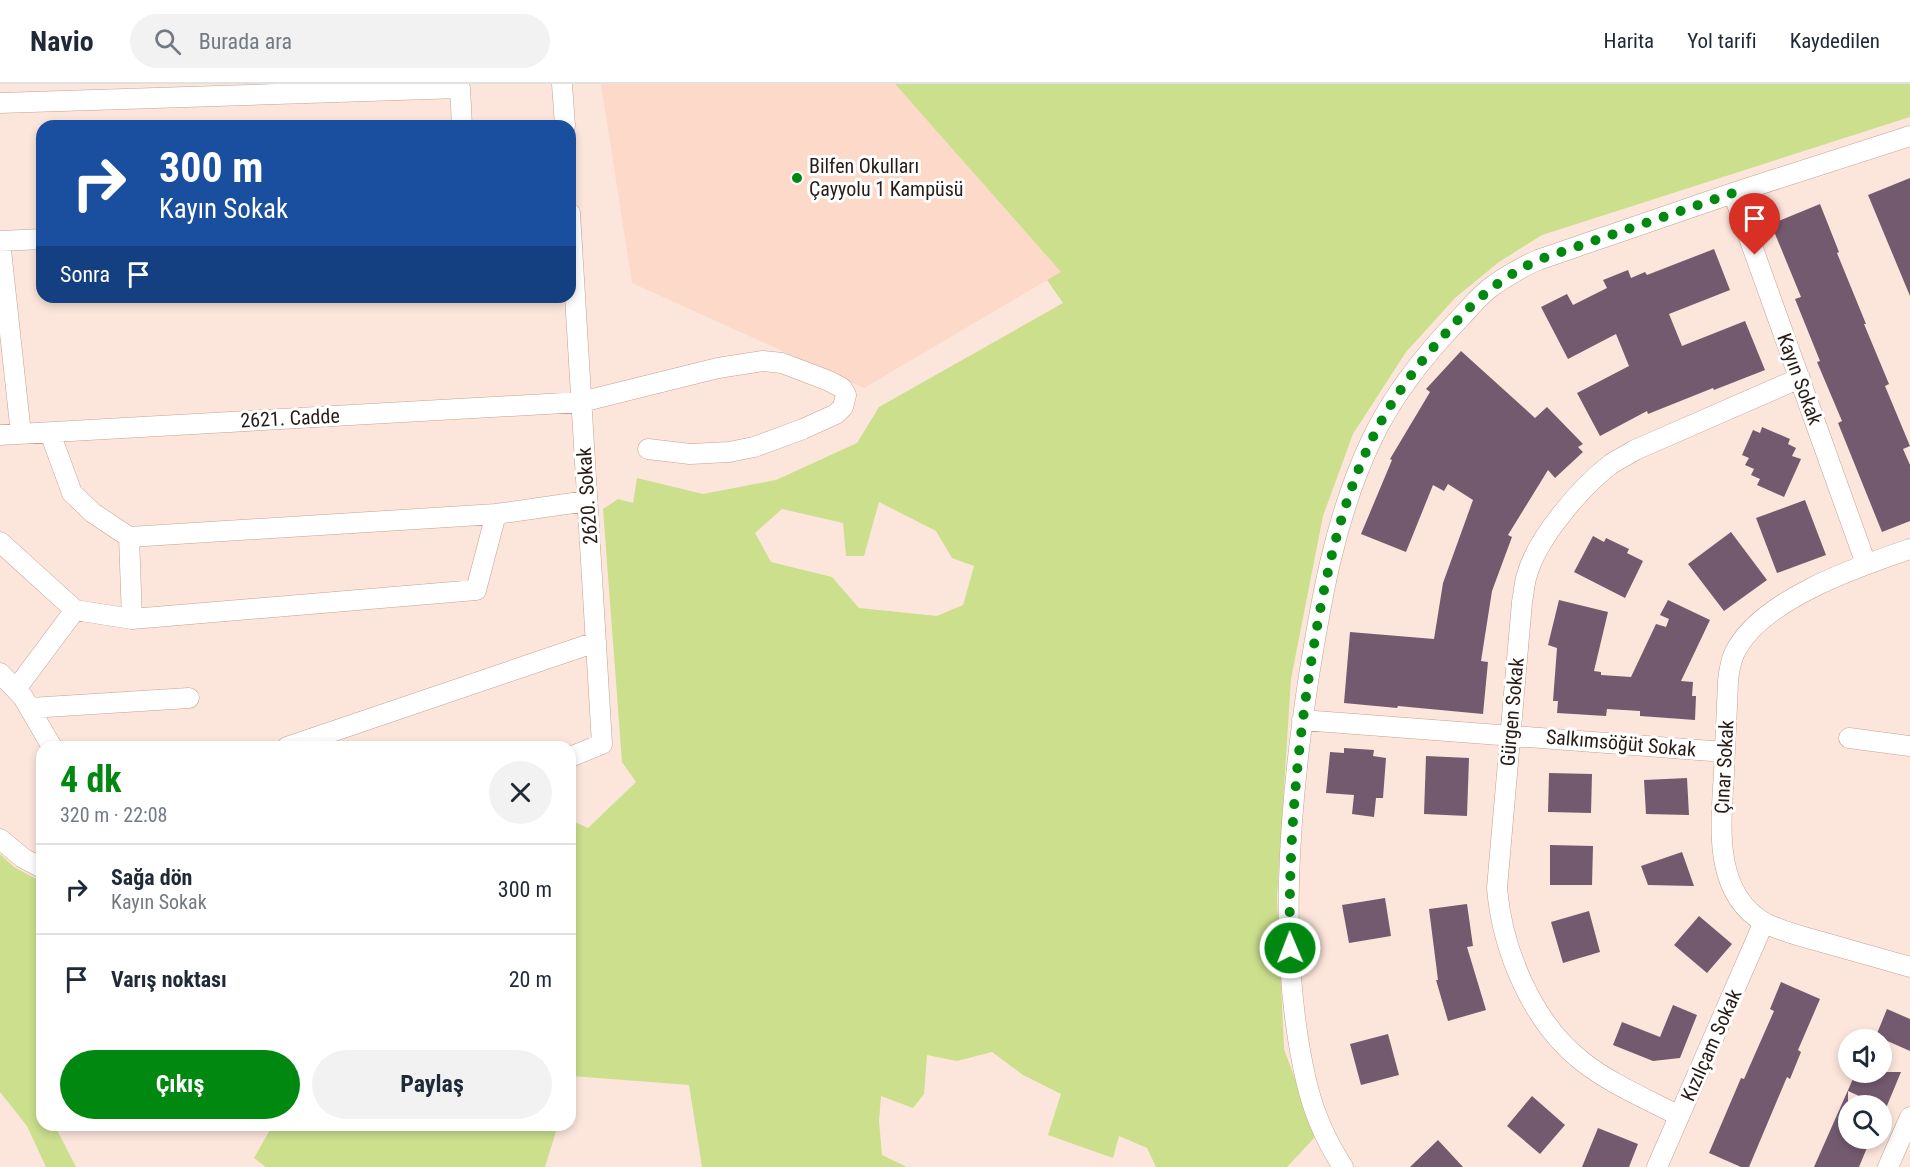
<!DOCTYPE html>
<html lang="tr">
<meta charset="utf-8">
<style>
:root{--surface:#fff;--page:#f2f2f3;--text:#1f2937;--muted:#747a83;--line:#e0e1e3;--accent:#018810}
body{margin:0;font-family:"Roboto Condensed",sans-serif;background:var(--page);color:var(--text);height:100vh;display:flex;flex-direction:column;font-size:22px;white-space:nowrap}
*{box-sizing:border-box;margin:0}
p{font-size:20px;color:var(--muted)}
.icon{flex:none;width:33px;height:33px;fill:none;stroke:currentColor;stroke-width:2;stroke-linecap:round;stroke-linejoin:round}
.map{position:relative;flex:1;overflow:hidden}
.sheet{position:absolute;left:36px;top:657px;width:540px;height:390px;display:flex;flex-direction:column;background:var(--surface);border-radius:18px;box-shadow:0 3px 9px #0003}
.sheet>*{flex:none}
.guide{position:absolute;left:36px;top:36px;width:540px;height:183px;border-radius:18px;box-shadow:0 3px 9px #0003;background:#1a4fa0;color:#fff;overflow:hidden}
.fabs{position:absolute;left:1838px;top:945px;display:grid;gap:12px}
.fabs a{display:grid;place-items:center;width:54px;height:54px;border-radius:50%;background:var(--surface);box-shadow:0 3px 9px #0003;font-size:30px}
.pin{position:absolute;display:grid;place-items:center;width:51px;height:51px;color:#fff;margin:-62px -26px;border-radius:50% 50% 50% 0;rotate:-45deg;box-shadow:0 0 6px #0007}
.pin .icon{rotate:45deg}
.me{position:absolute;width:66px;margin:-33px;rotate:359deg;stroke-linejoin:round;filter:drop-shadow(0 0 4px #0008)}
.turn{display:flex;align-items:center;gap:21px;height:126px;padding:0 24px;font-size:27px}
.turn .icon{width:78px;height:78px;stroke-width:2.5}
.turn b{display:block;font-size:42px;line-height:51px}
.then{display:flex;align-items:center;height:57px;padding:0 24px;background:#0003;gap:12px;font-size:22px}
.round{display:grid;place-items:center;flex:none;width:63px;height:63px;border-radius:32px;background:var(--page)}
.headline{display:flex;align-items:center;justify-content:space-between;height:102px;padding:0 24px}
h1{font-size:36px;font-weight:700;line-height:45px;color:var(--accent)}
.button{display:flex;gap:12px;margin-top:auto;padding:12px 24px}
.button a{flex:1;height:69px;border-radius:36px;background:var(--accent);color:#fff;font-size:24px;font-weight:700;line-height:69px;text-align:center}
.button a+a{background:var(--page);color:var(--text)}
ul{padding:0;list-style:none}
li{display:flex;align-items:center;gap:18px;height:90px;padding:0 24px;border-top:2px solid var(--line)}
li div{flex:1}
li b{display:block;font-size:22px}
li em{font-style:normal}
header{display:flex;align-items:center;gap:36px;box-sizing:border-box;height:84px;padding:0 30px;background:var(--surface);border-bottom:2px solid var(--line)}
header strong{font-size:28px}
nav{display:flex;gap:33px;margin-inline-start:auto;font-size:21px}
.search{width:420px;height:54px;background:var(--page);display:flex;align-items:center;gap:15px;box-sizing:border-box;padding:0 21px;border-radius:33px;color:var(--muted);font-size:22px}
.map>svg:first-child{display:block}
.built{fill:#fcd9c9}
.green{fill:#cbdf8d;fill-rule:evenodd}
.building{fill:#745a6f}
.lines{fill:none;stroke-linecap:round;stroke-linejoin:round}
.minor-casing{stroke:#c3a192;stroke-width:21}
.minor{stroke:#fff;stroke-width:20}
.route{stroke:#018810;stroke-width:10;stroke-dasharray:0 18}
.poi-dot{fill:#018810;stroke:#fff;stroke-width:2}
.labels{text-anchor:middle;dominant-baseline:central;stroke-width:6;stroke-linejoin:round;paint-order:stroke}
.poi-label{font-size:20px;fill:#291c16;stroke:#fff;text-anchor:start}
.street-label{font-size:20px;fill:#291c16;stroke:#fff}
</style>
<header>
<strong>Navio</strong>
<div class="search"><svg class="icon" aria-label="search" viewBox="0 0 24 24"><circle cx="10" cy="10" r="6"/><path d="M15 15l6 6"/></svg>Burada ara</div>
<nav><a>Harita</a><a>Yol tarifi</a><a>Kaydedilen</a></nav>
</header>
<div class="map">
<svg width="1910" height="1083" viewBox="0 0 1910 1083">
<rect width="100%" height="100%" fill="#fce6dc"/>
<path class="built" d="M601,0H895L1061,188L864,304L632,199Z"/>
<path class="green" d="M895,0H1910V33L1542,151L1499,178L1455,214L1406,268L1353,350L1323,432L1291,595L1277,813L1284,965L1316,1052L1287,1083H1156L1147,1064L1119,1052L1113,1074L1048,1051L1061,1010L1023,991L992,968L957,977L927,971L924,1010L913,1024L881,1012L879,1037L882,1071L907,1083H702L689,1001L572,992L570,999V736L588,744L636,698L622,678L603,425L618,415L633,419L637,394L703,410L776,396L857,359L879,323L1063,219L1047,196L1061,188ZM879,418L936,447L952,474L974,482L963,521L937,532L859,524L832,493L771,478L755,449L782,425L843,439L846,472H864Z
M0,770L14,783L42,798V973L39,982L42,1002V1041H57V1046L76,1083H46L27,1042L0,1008Z
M226,1041H558L545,1083H266L254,1074L270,1046Z"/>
<path class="building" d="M1910,94V212L1868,111Z
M1820,120L1839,168L1837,169L1866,240H1864L1889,300L1885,302L1910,362L1903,365L1910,381V437L1882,448L1838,339L1842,337L1817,278L1820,277L1795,215L1801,213L1771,140Z
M1714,165L1730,206L1669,230L1682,262L1745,237L1765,286L1714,306L1713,304L1648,330L1647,327L1600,352L1577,309L1629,282L1616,250L1568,275L1541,223L1567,210L1573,221L1607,204L1603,196L1628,186L1631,194L1645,188L1647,191Z
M1461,267L1535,334L1547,323L1583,360L1578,363L1583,368L1555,394L1548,386L1508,451L1512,453L1492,507L1481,577L1488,578L1483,630L1398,622L1397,624L1344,619L1350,548L1434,555L1443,499L1473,416L1448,400L1444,407L1433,401L1406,468L1361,450L1392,376L1390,375L1430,308L1426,305Z
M1762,343L1790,355L1788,360L1796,364L1792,372L1801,375L1784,413L1757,401L1760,395L1751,391L1754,385L1745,381L1749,374L1742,371L1753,346L1760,349Z
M1805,416L1826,471L1777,489L1756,434Z
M1731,448L1767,496L1724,527L1688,480Z
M1593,452L1604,458L1606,454L1629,465L1627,469L1643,477L1625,514L1574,488Z
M1559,516L1608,528L1594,587L1601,588V591L1631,593L1656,540L1666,543L1669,535L1660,531L1668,516L1710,536L1681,597L1693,598L1692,612H1696L1695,636L1640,632V627L1607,625L1606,632L1557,629L1558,617H1553L1557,564L1548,561Z
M1344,664L1374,666L1373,672L1386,674L1383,714H1376L1374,733L1352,730L1354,711L1326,709L1330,668L1344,669Z
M1426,672L1469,674L1467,732L1424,730Z
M1549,689L1592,690L1591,729L1548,728Z
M1687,694L1689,731L1646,730L1644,696Z
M1550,761L1593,762L1592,801H1550Z
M1682,768L1694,802L1648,801L1641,782Z
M1385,814L1391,852L1349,859L1342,821Z
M1467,820L1473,862L1467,863L1486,926L1448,937L1436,896H1438L1429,825Z
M1589,827L1600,868L1563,879L1551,838Z
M1699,832L1732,860L1707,889L1674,861Z
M1781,898L1820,915L1798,966L1801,968L1790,995L1787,993L1749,1083H1741L1709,1069L1741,994L1744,995L1774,927L1770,925Z
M1673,921L1697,931L1680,974L1653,977L1613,961L1622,938L1660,953Z
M1887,925L1910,935V967L1876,952Z
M1388,950L1399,991L1361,1001L1350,960Z
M1856,988H1901L1886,1024L1848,1007V1054H1871L1859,1083H1814Z
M1532,1012L1565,1041L1540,1070L1507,1042Z
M1598,1044L1638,1060L1629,1083H1582Z
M1438,1056L1463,1083H1410Z"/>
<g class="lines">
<g class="minor-casing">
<path id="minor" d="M562,0L565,42
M0,19L460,4L462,42
M1733,109L1866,480
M570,129L602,660L570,673
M50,349L72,409L93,429L129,453
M21,350L0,157L42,155
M0,351L581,318L718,284L763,277L782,279L829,297L842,304L846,311L843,323L836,330L803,345L754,363L729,368L690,370L648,365
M0,458L75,526L132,535L476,506L496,430L587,417
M1910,465C1857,483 1759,516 1734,570C1730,579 1729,588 1728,597C1727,628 1725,658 1724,689C1721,740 1712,809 1765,839C1783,848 1803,853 1822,858C1851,866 1881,875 1910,883
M132,535L129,453L496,430
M0,589L23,613L52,663
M16,605L75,526
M30,624L189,614
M1302,636L1725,668
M1849,654L1910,662
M287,663L596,558
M0,755L23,774L42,784
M1679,1032C1647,1015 1611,1000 1583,978C1532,939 1502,865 1497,804L1522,518C1524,509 1524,499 1527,491C1537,454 1581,403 1611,380C1619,375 1627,371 1635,366L1800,294
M1343,1083C1326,1057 1313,1027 1306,996C1277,870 1289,725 1308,598C1321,516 1335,433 1371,357C1393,310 1426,269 1462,232C1472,221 1482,209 1494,201C1508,191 1522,183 1538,176L1733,109L1910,52
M1657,1083L1764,838
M1888,1083L1910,1033"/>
</g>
<use href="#minor" class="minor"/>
</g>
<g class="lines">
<path class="route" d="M1290,864C1288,768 1296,674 1311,579C1323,504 1338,426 1371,357C1390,317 1417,281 1446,249C1476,215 1497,196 1538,176L1733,109L1755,171"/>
</g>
<circle class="poi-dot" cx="797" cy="94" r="6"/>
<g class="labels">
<g class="poi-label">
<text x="809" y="82">Bilfen Okulları<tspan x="809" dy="23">Çayyolu 1 Kampüsü</tspan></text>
</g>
<g class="street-label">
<text transform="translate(1800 295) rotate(70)">Kayın Sokak</text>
<text transform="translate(290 334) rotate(-3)">2621. Cadde</text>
<text transform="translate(587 412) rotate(-94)">2620. Sokak</text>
<text transform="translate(1512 628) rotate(-85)">Gürgen Sokak</text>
<text transform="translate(1621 659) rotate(5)">Salkımsöğüt Sokak</text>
<text transform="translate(1724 683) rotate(-87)">Çınar Sokak</text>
<text transform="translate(1711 961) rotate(-66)">Kızılçam Sokak</text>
</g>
</g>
</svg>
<div class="fabs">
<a><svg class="icon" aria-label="sound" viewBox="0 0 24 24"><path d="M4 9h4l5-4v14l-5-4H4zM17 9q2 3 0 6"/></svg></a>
<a><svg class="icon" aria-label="search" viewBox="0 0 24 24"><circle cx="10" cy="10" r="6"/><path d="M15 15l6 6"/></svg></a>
</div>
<div class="pin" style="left:1755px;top:171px;background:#d93025"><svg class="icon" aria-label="arrive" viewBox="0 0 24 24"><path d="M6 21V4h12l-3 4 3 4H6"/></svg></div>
<svg class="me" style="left:1290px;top:864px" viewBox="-20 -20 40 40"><circle r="17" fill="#018810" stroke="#fff" stroke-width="3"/><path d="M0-11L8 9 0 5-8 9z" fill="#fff"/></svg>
<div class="guide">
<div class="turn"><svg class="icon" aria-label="right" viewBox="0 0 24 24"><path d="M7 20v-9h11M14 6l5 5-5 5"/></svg><div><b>300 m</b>Kayın Sokak</div></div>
<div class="then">Sonra<svg class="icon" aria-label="arrive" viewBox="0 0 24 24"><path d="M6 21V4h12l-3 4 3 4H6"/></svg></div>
</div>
<section class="sheet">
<div class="headline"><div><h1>4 dk</h1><p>320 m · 22:08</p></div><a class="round"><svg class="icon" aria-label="close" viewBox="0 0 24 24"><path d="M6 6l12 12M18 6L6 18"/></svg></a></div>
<ul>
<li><svg class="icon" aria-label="right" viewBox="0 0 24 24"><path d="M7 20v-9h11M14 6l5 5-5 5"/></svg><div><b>Sağa dön</b><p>Kayın Sokak</p></div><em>300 m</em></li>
<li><svg class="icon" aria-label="arrive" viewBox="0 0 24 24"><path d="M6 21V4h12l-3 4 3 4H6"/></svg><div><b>Varış noktası</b></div><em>20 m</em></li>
</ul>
<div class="button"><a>Çıkış</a><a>Paylaş</a></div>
</section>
</div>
